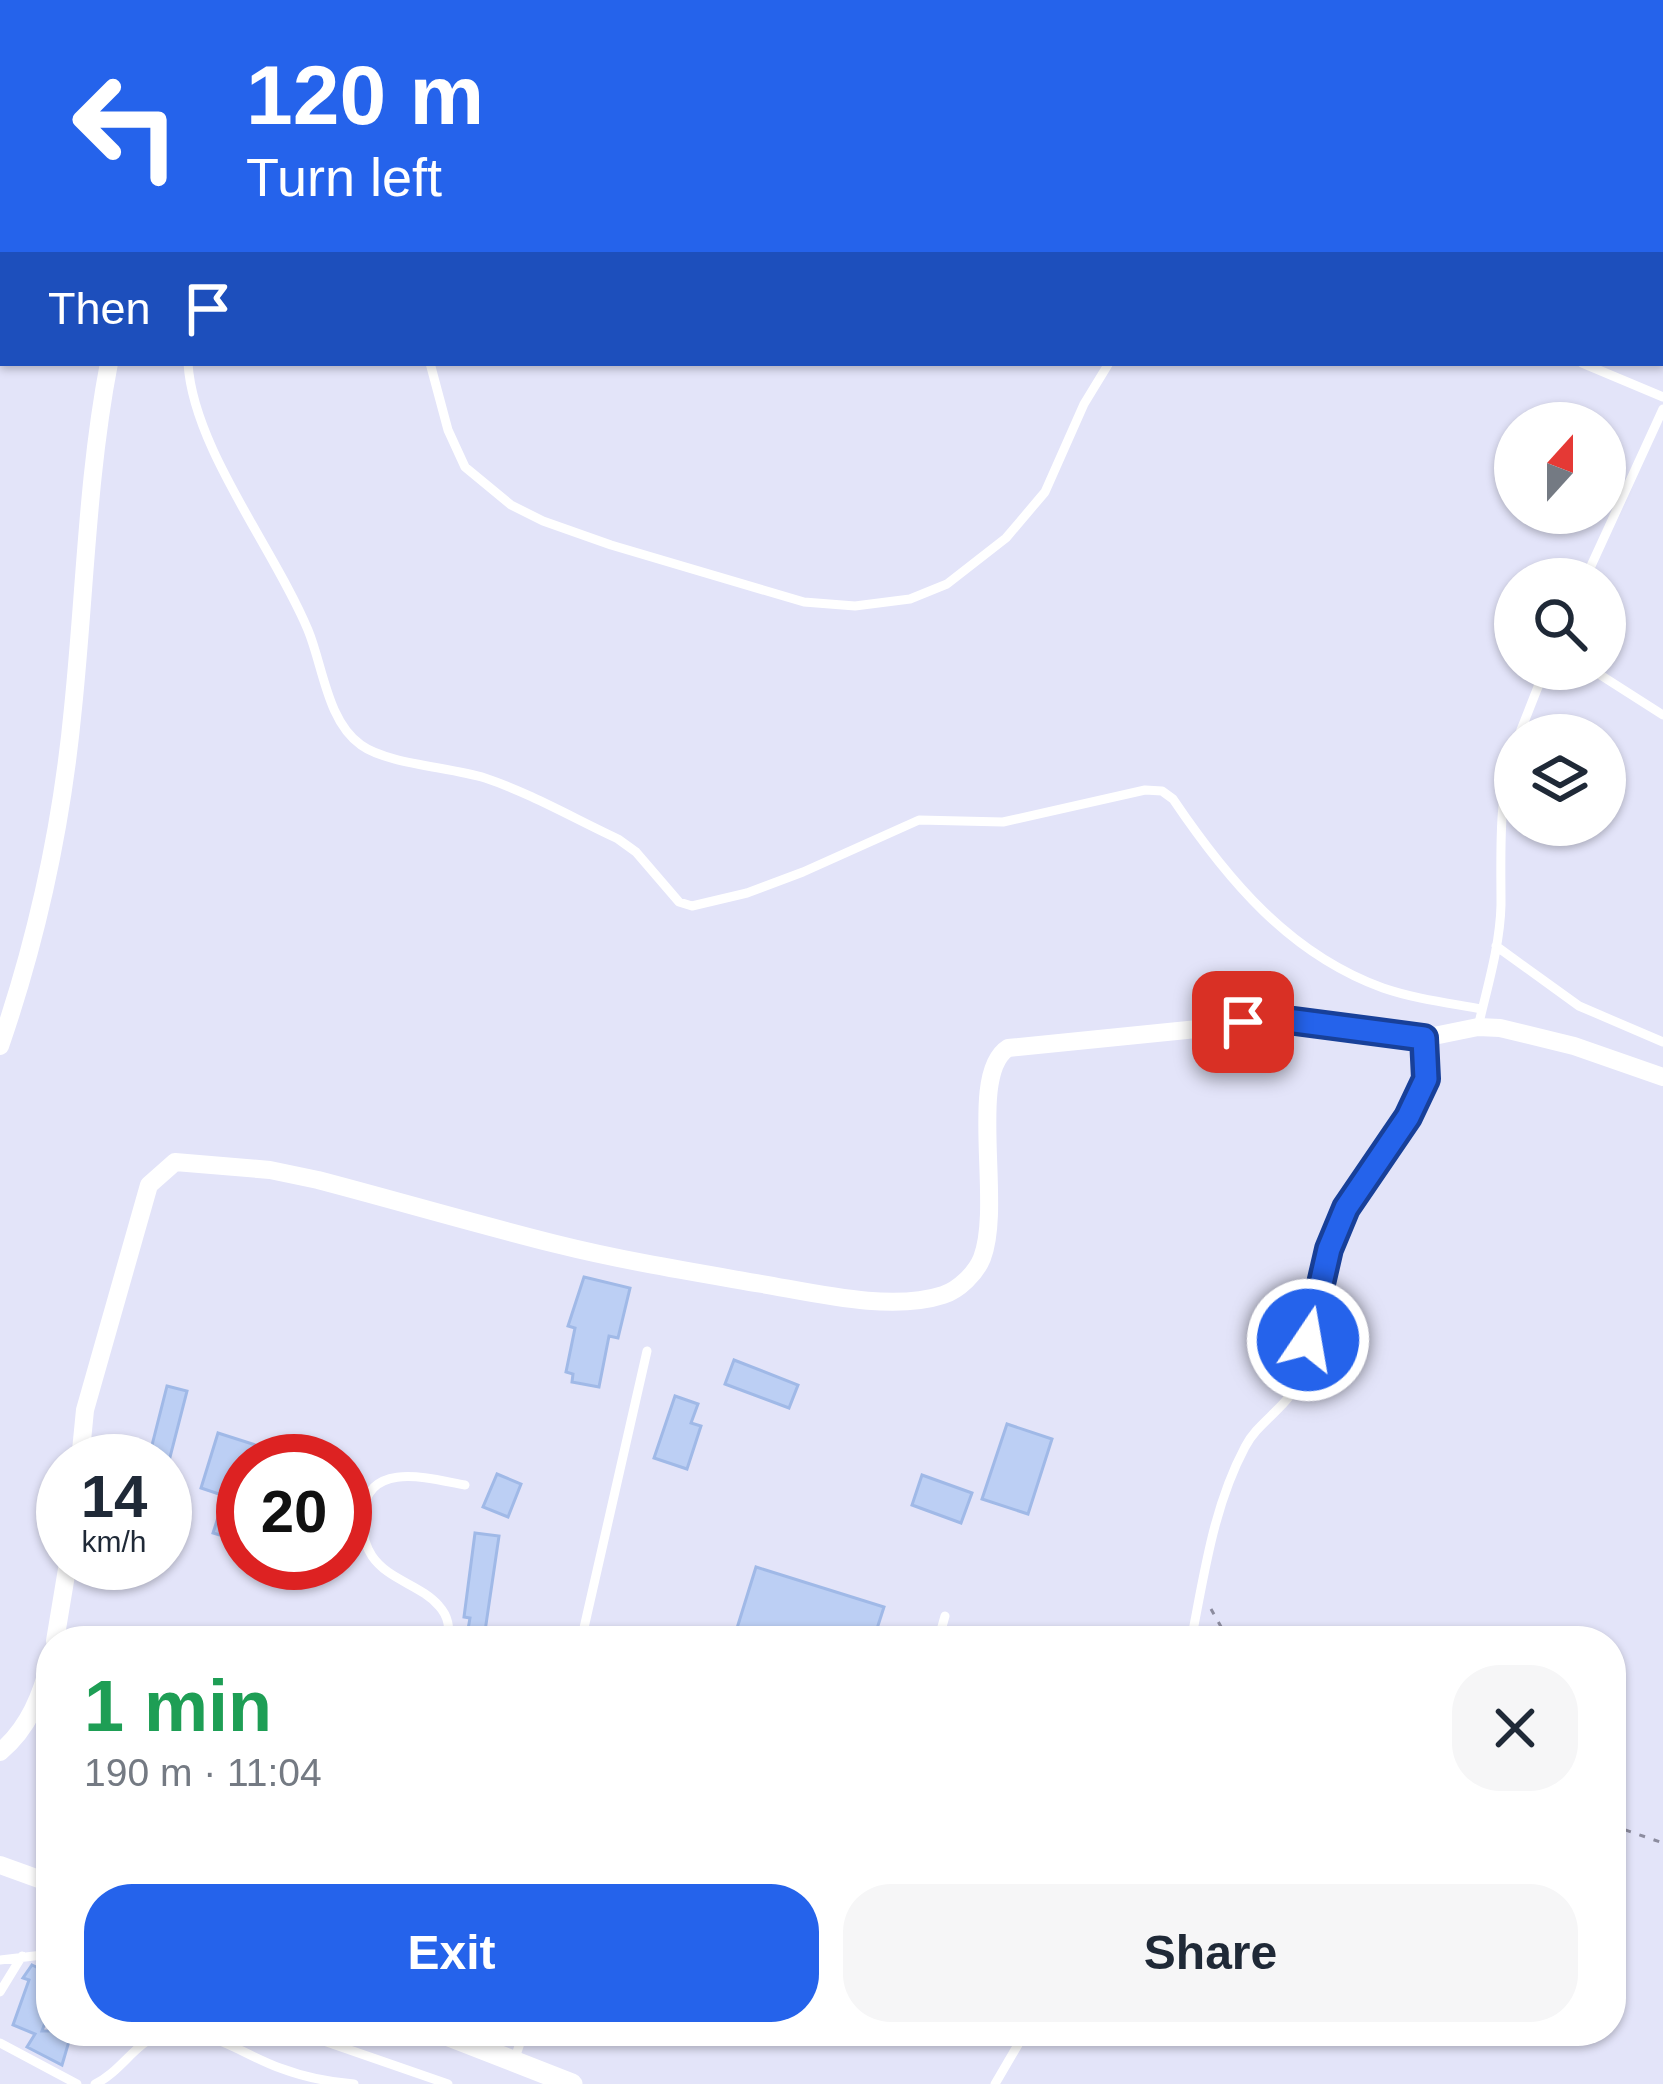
<!DOCTYPE html>
<meta charset="utf-8">
<style>
:root{--surface:#fff;--page:#f6f6f7;--text:#1f2937;--muted:#747a83;--accent:#2563eb}
body{margin:0;font-family:Helvetica,sans-serif;background:var(--page);color:var(--text);height:100vh;display:flex;flex-direction:column;font-size:45px;white-space:nowrap}
*{box-sizing:border-box;margin:0}
p{font-size:39px;color:var(--muted)}
.icon{flex:none;width:66px;height:66px;fill:none;stroke:currentColor;stroke-width:2;stroke-linecap:round;stroke-linejoin:round}
.map{position:relative;flex:1;overflow:hidden}
.sheet{position:absolute;left:36px;top:1626px;width:1590px;height:420px;display:flex;flex-direction:column;background:var(--surface);border-radius:48px;box-shadow:0 3px 9px #0004}
.sheet>*{flex:none}
.hud{position:absolute;left:0px;top:0px;width:1665px;height:366px;box-shadow:0 3px 9px #0004;background:#2563eb;color:#fff;overflow:hidden}
.needle{width:78px;rotate:21deg}
.controls{position:absolute;left:1494px;top:402px;display:grid;gap:24px}
.controls a{display:grid;place-items:center;width:132px;height:132px;border-radius:50%;background:var(--surface);box-shadow:0 3px 9px #0004;font-size:60px}
.speed{position:absolute;left:36px;top:1434px;display:flex;gap:24px;font-size:60px;font-weight:700;text-align:center}
.speed>*{display:grid;place-content:center;width:156px;height:156px;border-radius:50%;background:var(--surface);box-shadow:0 3px 9px #0004;line-height:1}
.speed small{font-size:30px;font-weight:400}
.speed .limit{border:18px solid #d22;background:#fff;color:#111}
.pin{position:absolute;display:grid;place-items:center;width:102px;height:102px;color:#fff;margin:-51px;border-radius:24px;box-shadow:0 6px 18px #0006}
.me{position:absolute;width:132px;margin:-66px;rotate:12deg;stroke-linejoin:round;filter:drop-shadow(0 0 9px #0008)}
.turn{display:flex;align-items:center;gap:42px;height:252px;padding:0 48px;font-size:54px}
.turn .icon{width:156px;height:156px;stroke-width:2.5}
.turn b{display:block;font-size:84px;line-height:102px}
.then{display:flex;align-items:center;height:114px;padding:0 48px;background:#0003;gap:24px;font-size:45px}
.round{display:grid;place-items:center;flex:none;width:126px;height:126px;border-radius:48px;background:var(--page)}
.overview{display:flex;align-items:center;justify-content:space-between;height:204px;padding:0 48px}
h1{font-size:72px;font-weight:700;line-height:90px;color:#1e9e55}
.action{display:flex;gap:24px;margin-top:auto;padding:24px 48px}
.action a{flex:1;height:138px;border-radius:48px;background:var(--accent);color:#fff;font-size:48px;font-weight:700;line-height:138px;text-align:center}
.action a+a{background:var(--page);color:var(--text)}
.map>svg:first-child{display:block}
.building{fill:#bccff4;stroke:#a0b9e7;stroke-width:3}
.lines{fill:none;stroke-linecap:round;stroke-linejoin:round}
.path{stroke:#8c8c9f;stroke-width:3;stroke-dasharray:6 9;stroke-linecap:butt}
.service{stroke:#fff;stroke-width:9}
.minor{stroke:#fff;stroke-width:18}
.tertiary{stroke:#fff;stroke-width:21}
.route-casing{stroke:#184099;stroke-width:30}
.route{stroke:#2563eb;stroke-width:21}
</style>
<div class="map">
<svg width="1663" height="2084" viewBox="0 0 1663 2084">
<rect width="100%" height="100%" fill="#e3e4f9"/>
<path class="building" d="M584,1277L630,1288L618,1338L609,1336L599,1387L572,1382L573,1374L566,1372L575,1328L568,1326Z
M734,1360L798,1385L789,1408L725,1384Z
M167,1386L187,1391L169,1461H148Z
M675,1396L698,1404L691,1423L701,1426L687,1469L654,1458Z
M1007,1424L1052,1439L1028,1514L982,1499Z
M218,1433L296,1458V1461H243V1542L213,1533L225,1496L201,1488Z
M497,1474L521,1484L508,1517L483,1507Z
M922,1475L972,1493L961,1523L912,1505Z
M475,1533L499,1536L484,1638L467,1635L470,1618L464,1617Z
M756,1567L884,1607L873,1641H733Z
M32,1965L51,1974V2006L42,2031H72L62,2065L27,2047L35,2034L13,2025L29,1980L23,1978Z"/>
<g class="lines">
<path class="path" d="M1211,1609L1229,1641
M1611,1825L1663,1843"/>
<path class="service" d="M1073,0L1077,3
M81,3L85,0
M417,3L418,0
M0,11L3,13
M0,80L3,77
M1662,186H1663
M188,363C193,448 275,550 308,630C323,666 327,721 361,745C387,764 450,767 485,778C530,793 575,819 618,839L636,852L679,902L692,906L747,893L803,872L919,820L1003,822L1145,790L1162,791L1173,799C1227,879 1289,954 1383,988C1415,999 1449,1003 1482,1009
M430,363L448,430L465,467L511,505L543,521L611,545L804,602L855,606L910,599L947,584L1006,538L1045,492L1084,404L1109,363
M1582,363L1663,397
M1585,579L1663,409
M1591,669L1663,715
M1519,735L1545,669
M1496,946L1579,1006L1663,1042
M1478,1027C1487,988 1500,946 1501,905C1501,849 1498,799 1515,745
M449,1641C449,1627 449,1617 439,1606C421,1585 388,1580 372,1556C363,1542 361,1527 363,1511C370,1460 431,1479 465,1485
M581,1641L647,1351
M938,1641L945,1616
M1191,1641C1204,1576 1213,1507 1245,1447C1257,1423 1285,1409 1297,1384C1308,1359 1309,1329 1315,1303C1322,1271 1331,1238 1346,1208C1378,1144 1432,1115 1424,1038
M0,1960L51,1954
M0,1992L22,1956
M295,2031L448,2084
M0,2043L77,2084
M514,2061L524,2031
M95,2084C121,2072 135,2042 163,2033C201,2022 245,2056 280,2068C304,2077 328,2082 354,2084
M995,2084L1026,2031"/>
<path class="minor" d="M798,0L820,3
M233,3L234,0
M822,3L847,0
M0,1046C38,936 62,824 73,708C85,593 87,477 109,363
M80,1461L85,1410L149,1185L175,1162L270,1170L318,1180C398,1201 476,1224 556,1244C624,1261 693,1272 762,1284C815,1293 891,1312 943,1295C959,1290 976,1273 982,1258C1003,1204 967,1074 1008,1048L1287,1020L1424,1038L1478,1027L1500,1028L1574,1046L1663,1077
M55,1641L68,1563
M0,1752C29,1728 42,1694 51,1658
M0,1865L50,1883"/>
<path class="tertiary" d="M50,1883H51
M436,2031L572,2084"/>
</g>
<g class="lines">
<g class="route-casing">
<path id="route" d="M1243,1022L1287,1020L1424,1038L1426,1079L1408,1117L1346,1208L1329,1249L1308,1340"/>
</g>
<use href="#route" class="route"/>
</g>
</svg>
<div class="controls">
<a><svg class="needle" viewBox="-14 -14 28 28"><path d="M0-13l5 13h-10z" fill="#e53935"/><path d="M0 13l5-13h-10z" fill="#747a83"/></svg></a>
<a><svg class="icon" aria-label="search" viewBox="0 0 24 24"><circle cx="10" cy="10" r="6"/><path d="M15 15l6 6"/></svg></a>
<a><svg class="icon" aria-label="layers" viewBox="0 0 24 24"><path d="M12 4l9 5-9 5-9-5zM3 14l9 5 9-5"/></svg></a>
</div>
<div class="speed"><div>14<small>km/h</small></div><div class="limit">20</div></div>
<div class="pin" style="left:1243px;top:1022px;background:#d93025"><svg class="icon" aria-label="arrive" viewBox="0 0 24 24"><path d="M6 21V4h12l-3 4 3 4H6"/></svg></div>
<svg class="me" style="left:1308px;top:1340px" viewBox="-20 -20 40 40"><circle r="17" fill="#2563eb" stroke="#fff" stroke-width="3"/><path d="M0-11L8 9 0 5-8 9z" fill="#fff"/></svg>
<div class="hud">
<div class="turn"><svg class="icon" aria-label="left" viewBox="0 0 24 24"><path d="M17 20v-9H6M10 6l-5 5 5 5"/></svg><div><b>120 m</b>Turn left</div></div>
<div class="then">Then<svg class="icon" aria-label="arrive" viewBox="0 0 24 24"><path d="M6 21V4h12l-3 4 3 4H6"/></svg></div>
</div>
<section class="sheet">
<div class="overview"><div><h1>1 min</h1><p>190 m · 11:04</p></div><a class="round"><svg class="icon" aria-label="close" viewBox="0 0 24 24"><path d="M6 6l12 12M18 6L6 18"/></svg></a></div>
<div class="action"><a>Exit</a><a>Share</a></div>
</section>
</div>
